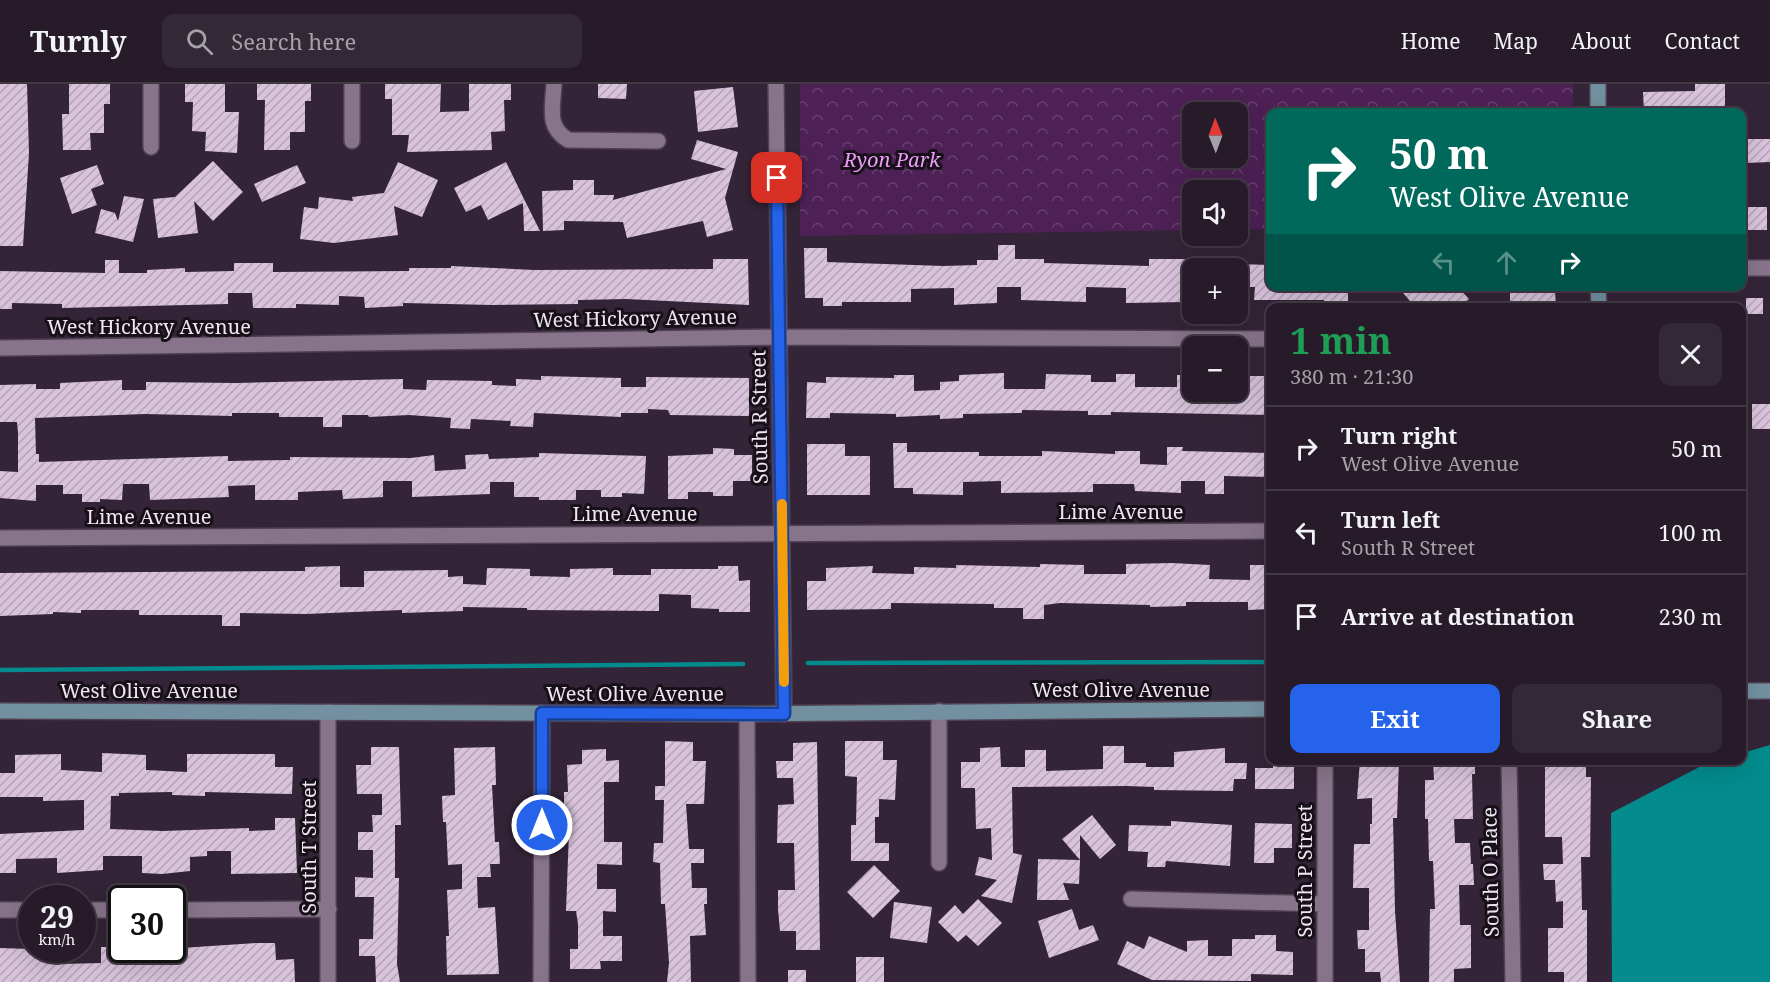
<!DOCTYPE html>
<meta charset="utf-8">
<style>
:root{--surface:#271b29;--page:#332835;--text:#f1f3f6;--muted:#a4a1a8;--line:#433946;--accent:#2563eb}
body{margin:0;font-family:"Noto Serif",serif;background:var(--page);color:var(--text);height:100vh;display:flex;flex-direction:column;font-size:22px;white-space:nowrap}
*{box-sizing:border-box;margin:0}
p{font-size:20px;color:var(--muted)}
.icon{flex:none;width:33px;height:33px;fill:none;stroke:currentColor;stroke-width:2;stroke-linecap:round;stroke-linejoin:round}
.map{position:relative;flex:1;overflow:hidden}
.side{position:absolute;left:1266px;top:219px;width:480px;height:462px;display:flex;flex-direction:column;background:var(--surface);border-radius:12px;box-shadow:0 6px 24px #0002,0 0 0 2px var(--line)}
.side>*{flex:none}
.top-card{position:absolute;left:1266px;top:24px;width:480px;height:183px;border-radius:12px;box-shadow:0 6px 24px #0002,0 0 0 2px var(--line);background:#00695c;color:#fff;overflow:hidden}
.needle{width:39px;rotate:359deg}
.buttons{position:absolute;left:1182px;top:18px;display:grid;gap:12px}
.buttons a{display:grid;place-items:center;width:66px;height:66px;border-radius:12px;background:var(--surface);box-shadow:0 6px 24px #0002,0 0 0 2px var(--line);font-size:30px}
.speed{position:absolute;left:18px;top:801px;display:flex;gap:12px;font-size:30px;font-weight:700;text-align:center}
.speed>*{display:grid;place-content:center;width:78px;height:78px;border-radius:50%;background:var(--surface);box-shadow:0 6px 24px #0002,0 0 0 2px var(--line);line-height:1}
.speed small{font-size:15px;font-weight:400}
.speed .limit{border:3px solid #111;border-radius:9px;background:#fff;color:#111}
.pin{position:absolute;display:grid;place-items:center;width:51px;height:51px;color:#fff;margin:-26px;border-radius:12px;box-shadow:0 3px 9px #0006}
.me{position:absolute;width:66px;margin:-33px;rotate:0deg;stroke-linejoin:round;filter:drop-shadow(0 0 4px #0008)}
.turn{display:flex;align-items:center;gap:21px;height:126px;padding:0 24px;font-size:27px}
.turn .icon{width:78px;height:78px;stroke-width:2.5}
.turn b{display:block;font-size:42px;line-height:51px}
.lanes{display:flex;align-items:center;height:57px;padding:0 24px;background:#0003;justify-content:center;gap:30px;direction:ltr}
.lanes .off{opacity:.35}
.round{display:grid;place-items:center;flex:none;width:63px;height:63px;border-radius:12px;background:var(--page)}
.summary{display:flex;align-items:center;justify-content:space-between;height:102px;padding:0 24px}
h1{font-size:36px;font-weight:700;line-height:45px;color:#1e9e55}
.cta{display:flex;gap:12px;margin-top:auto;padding:12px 24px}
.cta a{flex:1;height:69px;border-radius:12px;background:var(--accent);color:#fff;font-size:24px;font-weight:700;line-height:69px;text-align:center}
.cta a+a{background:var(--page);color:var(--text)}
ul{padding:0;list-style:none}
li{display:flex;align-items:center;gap:18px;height:84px;padding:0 24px;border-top:2px solid var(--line)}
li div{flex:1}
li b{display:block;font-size:22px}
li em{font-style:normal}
header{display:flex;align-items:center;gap:36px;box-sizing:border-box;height:84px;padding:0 30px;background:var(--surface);border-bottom:2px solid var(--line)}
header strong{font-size:28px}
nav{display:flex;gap:33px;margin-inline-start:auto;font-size:21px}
.search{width:420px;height:54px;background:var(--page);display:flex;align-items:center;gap:15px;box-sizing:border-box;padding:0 21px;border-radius:12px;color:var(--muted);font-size:22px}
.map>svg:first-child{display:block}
.park{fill:url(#park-crowns);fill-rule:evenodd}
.water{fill:#038b8d}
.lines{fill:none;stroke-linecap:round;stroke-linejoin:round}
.stream{stroke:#038b8d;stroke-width:4.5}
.building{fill:url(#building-hatch)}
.street-casing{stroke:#4f4151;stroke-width:18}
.secondary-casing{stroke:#4f4151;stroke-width:18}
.street{stroke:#87748a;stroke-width:15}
.secondary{stroke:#7290a0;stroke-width:15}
.route-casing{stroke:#184099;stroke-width:15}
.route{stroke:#2563eb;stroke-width:10}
.slow{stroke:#f59e0b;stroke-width:10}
.labels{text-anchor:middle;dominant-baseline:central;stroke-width:6;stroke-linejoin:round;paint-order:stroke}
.park-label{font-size:20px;font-style:italic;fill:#ed9cf9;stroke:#181019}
.street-label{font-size:20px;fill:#efe4f1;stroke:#181019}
</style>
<header>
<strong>Turnly</strong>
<div class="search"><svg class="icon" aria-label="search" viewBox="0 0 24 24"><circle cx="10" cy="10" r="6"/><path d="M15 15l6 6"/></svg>Search here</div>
<nav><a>Home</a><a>Map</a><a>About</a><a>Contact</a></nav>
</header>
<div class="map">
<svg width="1770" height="898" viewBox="0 0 1770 898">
<defs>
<pattern id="park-crowns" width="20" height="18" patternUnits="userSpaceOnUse" patternTransform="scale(1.5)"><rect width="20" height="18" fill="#4e2156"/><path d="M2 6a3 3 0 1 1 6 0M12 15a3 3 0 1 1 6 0" fill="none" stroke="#68416f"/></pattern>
<pattern id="building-hatch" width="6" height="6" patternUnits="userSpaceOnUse" patternTransform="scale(1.5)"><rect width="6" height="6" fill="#d8c3db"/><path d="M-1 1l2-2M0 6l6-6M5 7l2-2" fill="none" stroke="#b4a3b6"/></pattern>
</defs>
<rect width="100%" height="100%" fill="#342437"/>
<path class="park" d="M800,0H1573V28H1270V145H1238V106H1192V146L800,152ZM1192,28H1238V74H1192Z"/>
<path class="water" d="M1770,661V898H1612L1611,729L1709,678L1742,676V669Z"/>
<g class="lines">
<path class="stream" d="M808,579L1270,578
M0,586L743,580"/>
</g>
<path class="building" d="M0,0H27L29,69L23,162H0Z
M69,0H110V20H104V49H90L91,66H63L62,30H69Z
M185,0H225V28H239L237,69L205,67L206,48L192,47L193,18H185Z
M257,0H311V17H305V48H290V66H264L265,16H257Z
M385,0H441L440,28L469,27V0H511V16H504L505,47L491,48L492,66L407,68L409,51H392V15H385Z
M598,0H627L626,15L598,14Z
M1695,0H1725V28H1644L1643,8L1695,7Z
M733,3L738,43L698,48L694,7Z
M1746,55H1770V78L1746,79Z
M697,56L738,68L725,114L733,146L707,153L703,137L627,154L623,138L564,137V146L543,147L542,107L573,106V96H594V111H614L613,116L726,85L691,75Z
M213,77L243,108L213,137L194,117L198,149L158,154L153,115L175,113Z
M398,78L438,96L422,133L394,122L398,151L334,159L300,155L304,123L318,125L319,113L353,117L352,113L384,109Z
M506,78L523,113L540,147H524L523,119L488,136L481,121L466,128L454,104Z
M97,81L104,100L91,105L97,121L72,130L60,94Z
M297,81L306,99L262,118L254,100Z
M124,112L144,115L133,158L95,149L101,125L115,129L118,137Z
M1744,123H1767V146H1744Z
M998,161H1015V175H1044V179L1149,182V175H1187L1186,218L1126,219V204L1086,203V218L1021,216V203H997V219L972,220L954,221V204L911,205V218H842V222H823V214H805L804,164H827V178L943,182L977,181V176H998Z
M713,175H748L749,221L626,215L578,216V220L492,221L403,219V222L365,224L364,213L339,212V221L296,220V224H253L252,209H228V220L62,224V220L12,219V225H0V187L105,189V176H119V189H147V186L185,184V188L234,187V179H273V188L409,187V184H451V182L534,186L713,185Z
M1238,180L1270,181V202H1348V220H1324V216H1254L1255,203H1238Z
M1397,202H1457L1469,215L1460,224H1416Z
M1555,206L1556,224H1510V207Z
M1746,214H1763V230H1746Z
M1004,289V305H1045L1046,290L1091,291V298H1116V290H1135V303H1177V291H1192V308H1238V304L1248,303V292H1270V331L1111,328V331H1088V327L1022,326V329L963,330V334L940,335V331L896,333V330L830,329V334H806L807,298L826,299V293L894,294V291H914V307L940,306V298L959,297V291Z
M541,292L621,294V303H646V293L749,294V332L670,331L668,326L648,325V329H621V333L534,329L533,343L510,342L511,337L471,335L470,345L450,344L451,334L409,331L369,333L368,331H342V343H323V333H279V329H232V332L145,330L35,334L36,370H39V378L228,372V377L290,376V373L411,374L434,371L435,387L466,385L465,371L488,370L489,375L539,373V369L646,372L644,410L622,409V413H601V406H576V416H539V413H514V398H490V410L412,413V397H383V413L343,415L342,406L298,408V416H255V401L228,402L229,413L150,416L149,400H123L122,416L100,415V418H82V410H63V401H36V417L0,414V387L18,388V349L17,338H0V301L36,300V305H60V299L122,296V306H146V298L236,299L403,295V305L426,306L427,296L492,297V301L516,302V295L541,296Z
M1752,320H1770V345H1752Z
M893,359H907V368H979V372H1042V367L1115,370V367H1140V380L1167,381V363H1183L1182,367L1270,369V393L1224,392V410H1205V397H1181V409L1135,407L1134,400H1093V408L1001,409V397L963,398V411L913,410V404H894Z
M807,360H845V372H870V411H807Z
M713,364L734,365V371H752V397H733V412H713V408H688V415H668V372L713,370Z
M1172,479L1210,481L1209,495L1250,496V481H1269L1270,525L1248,526V518H1186V522L1150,523V521L1060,519L1044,521V535H1023V524H994V520L891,519V525L807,526V497H826V484L873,482L872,489L914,490V483L956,484V481L1040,483V480L1084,481V490H1126V480Z
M340,482V503H364V487L448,486V493L463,492V500L486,501L487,484L530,485V492L570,493V485L613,484V491H651V485H718V482H738L739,497L750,496V528H719V525L691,524V511L659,510V527L527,526V524L463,523V527L402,529V526L306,530L240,529V542H222V531H139V526H81V529L53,528V530L0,532V489L305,487V483Z
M665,657L693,658V677H706L704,720H686L689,765H704V779H691L692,804H707V820H704L706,851L690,852L691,898H667L669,879L665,820H661L660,779L653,778L654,759H663L664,716H655V702H665Z
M845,657H883V676H897L895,716L879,715V733H875V759H889V777H851V741H856L857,693L845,692Z
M817,658L820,866H796V847H780L778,825V806H795L794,759H777L778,721L794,720L793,694H777L776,677H793V659Z
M1103,662H1124V679H1146V683H1174V668L1225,664V679H1247L1246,695H1234L1233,707L1154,706V703L1127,702L1012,703L1013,769L1022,771L1012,819L981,812L997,796L975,791L979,773L992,776L991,744L976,745L975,704H961V678H980V664L1000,663L1001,683H1025V666H1046V687L1103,685Z
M371,663H399L401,741H395V794H399L397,880L400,898H376L375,872H359V855H373L374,813H355V793L373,794V766H358V748H373L372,731H382V710H357L356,681H371Z
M495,663L496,701H492L495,758H499L500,780H490L491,793H477L478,824L495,823L499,890L447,891L446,852H449L447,806L462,805V780L448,781L446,738H443L442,712L455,711L454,664Z
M606,665V677L619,676V698H604V758H622V781L597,780V805H616V828L603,827V852H622V877H600L601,885H570V865H578V840L576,827H566L569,748H564V708H568L567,681L582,680V666Z
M102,669L146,671V686L187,688V670H275V683H293L292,710L205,708V712L172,711V708L119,709V712H111L110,745L163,747L249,744V747L275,746V734H295L297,789L231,790V767H207V772L190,773V787L162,790L142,789V772H103V786L57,789V774L16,775V789H0V750L84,746V716L43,717V713H0V689H15V671L61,670V686L102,688Z
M1273,676H1294V705H1255V684H1273Z
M1360,676H1399L1397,734H1393L1395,827L1400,898H1381L1380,888H1365V865H1358L1357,846H1369V804H1353L1354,760H1370V740H1372V714L1357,715Z
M1433,676H1475V690H1472L1473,735H1454L1455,759H1470L1471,780H1473L1474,801H1459L1460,841H1471V884L1454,885V898H1429L1430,825H1435L1433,777H1429L1428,735H1425V696H1434Z
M1545,676H1586V693H1591L1590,773H1581L1582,826H1587V898H1564V888H1548V844H1563V817L1556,818L1555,796H1544L1543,780H1563L1562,753H1545Z
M1092,731L1116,761L1100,775L1080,751V776L1062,755Z
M1171,737L1232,741L1230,782L1166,777L1165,783H1147L1148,768L1128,767L1129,741L1171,742Z
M1255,739L1292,740V764H1274V779H1254Z
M1038,775L1080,776L1079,800L1063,799L1069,816H1037Z
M874,781L900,807L873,834L847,808Z
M978,815L1002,839L978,862L966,851L958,858L938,838L955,821L963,830Z
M894,818L932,823L927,859L890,854Z
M1072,825L1079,846L1093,841L1099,856L1049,874L1038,837Z
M1255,851H1276V867L1293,868V891L1251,890V897L1152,896L1117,880L1127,857L1144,865L1149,852L1187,868V857L1208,856V872H1232V855H1255Z
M256,859H275L276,876L294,875L295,898H0V864L60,866L61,880L101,879V863H120V866H146V880H181V864Z
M856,873H884V898H856Z
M788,886H806V898H788Z"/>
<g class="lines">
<g class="street-casing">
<path id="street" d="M151,0V63
M352,0V57
M554,0C553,23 546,43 568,56L658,57
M776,0L784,630
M1742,184H1770
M0,264L778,253L1270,255
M0,454L1270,447
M747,630L748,898
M1509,676L1513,898
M939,779V627
M1131,815L1324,820
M0,826H32
M82,826H122
M172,826L329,825
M328,898V628
M541,898L542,629
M1325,898V676"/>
</g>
<g class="secondary-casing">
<path id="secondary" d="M1598,0V28
M1598,202L1599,224
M1742,607H1770
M0,627L747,630L1270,625"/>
</g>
<use href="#street" class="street"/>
<use href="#secondary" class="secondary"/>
</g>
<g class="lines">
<g class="route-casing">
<path id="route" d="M542,741V629L784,630L777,94"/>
</g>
<use href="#route" class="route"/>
<path class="slow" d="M782,420L784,598"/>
</g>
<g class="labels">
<g class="park-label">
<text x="892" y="75">Ryon Park</text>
</g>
<g class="street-label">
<text transform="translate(635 234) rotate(-1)">West Hickory Avenue</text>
<text x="149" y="242">West Hickory Avenue</text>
<text transform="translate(759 333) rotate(-91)">South R Street</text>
<text x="1121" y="427">Lime Avenue</text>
<text x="635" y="429">Lime Avenue</text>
<text x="149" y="432">Lime Avenue</text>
<text x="1121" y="605">West Olive Avenue</text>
<text x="149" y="606">West Olive Avenue</text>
<text x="635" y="609">West Olive Avenue</text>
<text transform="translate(308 763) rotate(-90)">South T Street</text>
<text transform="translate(1304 787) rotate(-90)">South P Street</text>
<text transform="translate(1490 788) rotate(-91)">South O Place</text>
</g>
</g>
</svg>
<div class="buttons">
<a><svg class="needle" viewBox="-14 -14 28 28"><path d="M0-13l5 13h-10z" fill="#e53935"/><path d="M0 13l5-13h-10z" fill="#a4a1a8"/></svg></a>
<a><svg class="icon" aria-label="sound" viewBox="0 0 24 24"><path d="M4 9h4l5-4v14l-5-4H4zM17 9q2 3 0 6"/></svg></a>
<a>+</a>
<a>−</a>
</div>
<div class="speed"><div>29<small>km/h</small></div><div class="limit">30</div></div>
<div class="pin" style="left:777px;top:94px;background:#d93025"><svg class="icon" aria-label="arrive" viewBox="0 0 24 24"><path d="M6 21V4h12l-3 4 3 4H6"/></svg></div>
<svg class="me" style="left:542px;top:741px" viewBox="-20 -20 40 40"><circle r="17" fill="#2563eb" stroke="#fff" stroke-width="3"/><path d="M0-11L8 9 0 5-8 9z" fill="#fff"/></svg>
<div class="top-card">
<div class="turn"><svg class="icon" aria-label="right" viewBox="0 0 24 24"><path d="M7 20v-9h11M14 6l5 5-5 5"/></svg><div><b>50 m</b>West Olive Avenue</div></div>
<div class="lanes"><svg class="icon off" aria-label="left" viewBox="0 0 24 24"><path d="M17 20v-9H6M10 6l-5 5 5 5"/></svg><svg class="icon off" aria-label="ahead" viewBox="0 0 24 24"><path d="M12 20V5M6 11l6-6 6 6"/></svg><svg class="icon" aria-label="right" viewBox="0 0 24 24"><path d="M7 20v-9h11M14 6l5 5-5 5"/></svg></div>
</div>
<section class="side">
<div class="summary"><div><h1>1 min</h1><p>380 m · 21:30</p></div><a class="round"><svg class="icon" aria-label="close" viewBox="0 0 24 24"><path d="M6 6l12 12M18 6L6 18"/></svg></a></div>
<ul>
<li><svg class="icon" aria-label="right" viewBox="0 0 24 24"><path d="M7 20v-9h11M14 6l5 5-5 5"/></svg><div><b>Turn right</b><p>West Olive Avenue</p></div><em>50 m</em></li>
<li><svg class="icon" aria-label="left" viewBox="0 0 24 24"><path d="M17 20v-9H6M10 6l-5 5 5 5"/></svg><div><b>Turn left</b><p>South R Street</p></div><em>100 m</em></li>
<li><svg class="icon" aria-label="arrive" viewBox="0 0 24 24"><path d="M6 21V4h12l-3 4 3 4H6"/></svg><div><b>Arrive at destination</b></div><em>230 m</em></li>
</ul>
<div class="cta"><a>Exit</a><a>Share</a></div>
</section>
</div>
